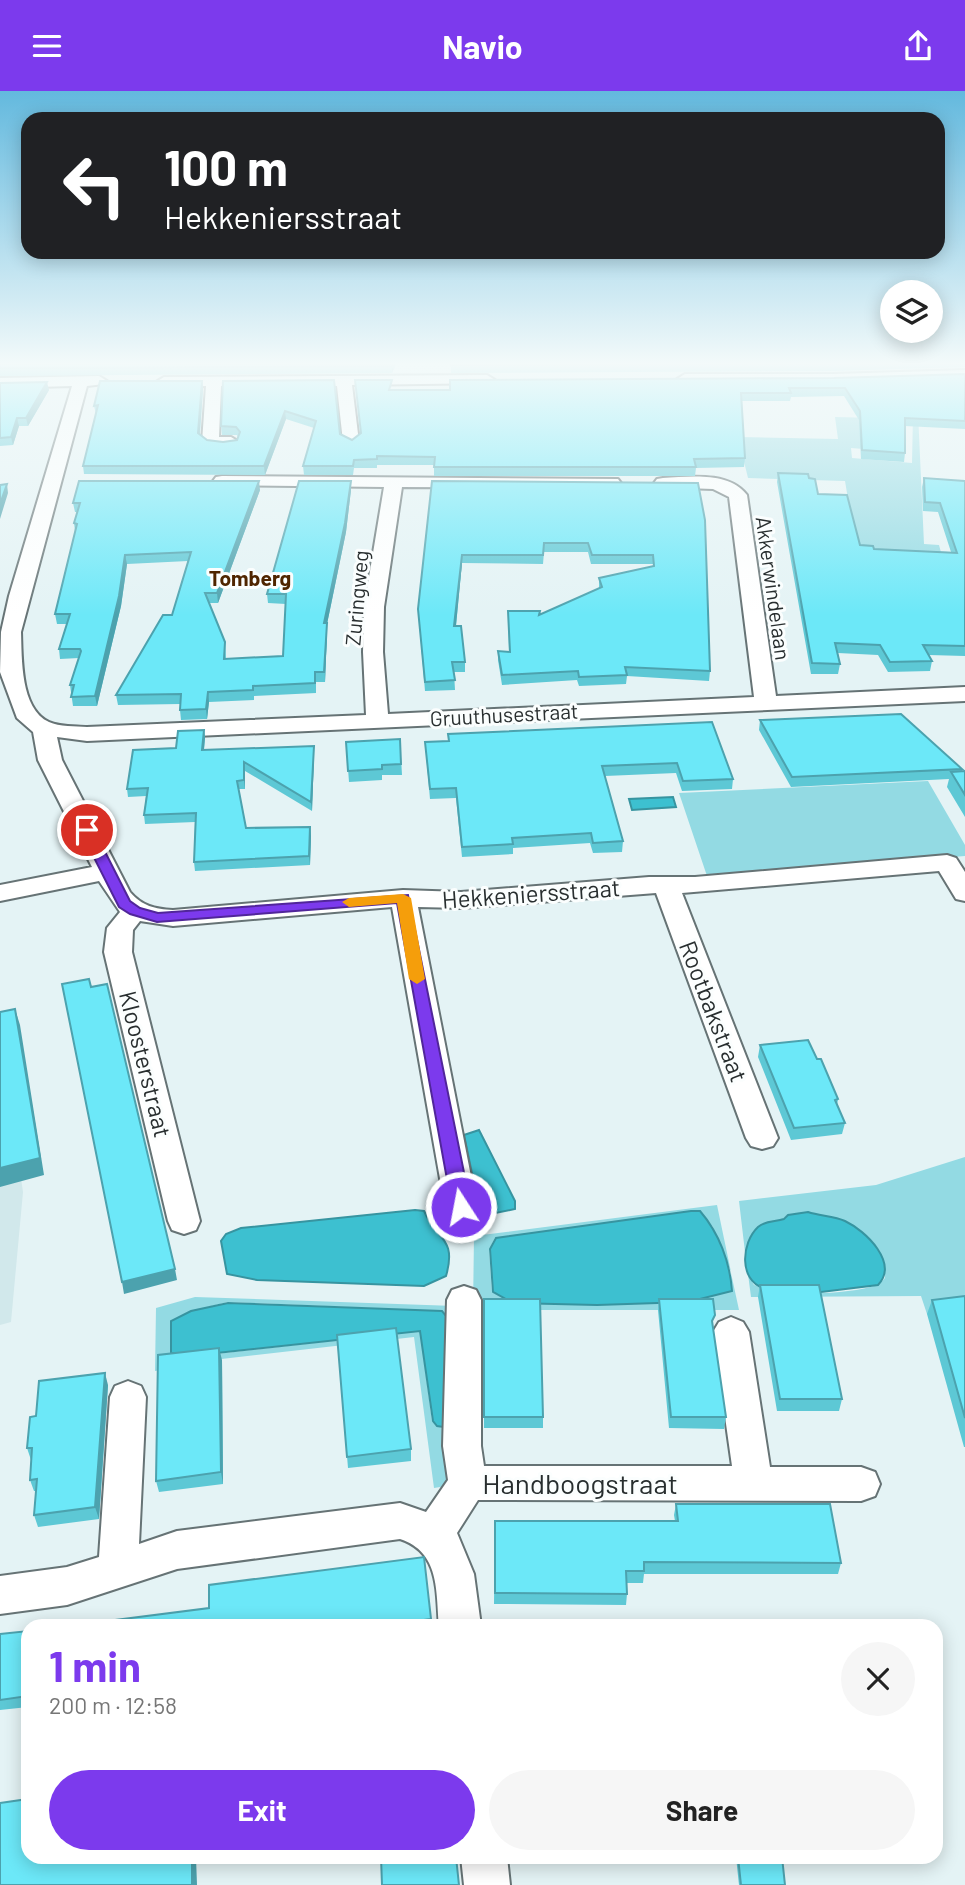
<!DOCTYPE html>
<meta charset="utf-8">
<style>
:root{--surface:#fff;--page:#f6f6f6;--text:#222;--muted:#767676;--accent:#7c3aed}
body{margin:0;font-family:Barlow,sans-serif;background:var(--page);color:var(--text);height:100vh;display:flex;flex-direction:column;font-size:26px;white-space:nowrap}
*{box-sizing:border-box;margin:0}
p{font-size:23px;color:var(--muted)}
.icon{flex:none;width:38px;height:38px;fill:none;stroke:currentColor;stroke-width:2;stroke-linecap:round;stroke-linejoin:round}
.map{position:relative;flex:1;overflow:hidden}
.drawer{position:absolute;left:21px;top:1528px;width:922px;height:245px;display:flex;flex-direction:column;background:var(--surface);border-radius:21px;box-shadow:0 4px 18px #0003}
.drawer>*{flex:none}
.banner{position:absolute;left:21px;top:21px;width:924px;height:147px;border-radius:21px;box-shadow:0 4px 18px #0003;background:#202124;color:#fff;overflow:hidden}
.fabs{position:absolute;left:880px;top:189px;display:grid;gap:14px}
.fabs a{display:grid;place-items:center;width:63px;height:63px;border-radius:50%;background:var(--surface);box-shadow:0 4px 18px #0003;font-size:35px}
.pin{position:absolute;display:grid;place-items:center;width:60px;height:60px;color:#fff;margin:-30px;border:4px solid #fff;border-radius:50%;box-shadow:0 2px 7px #0007}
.me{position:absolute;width:77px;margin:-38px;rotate:349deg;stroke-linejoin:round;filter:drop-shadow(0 0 5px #0008)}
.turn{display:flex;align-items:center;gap:24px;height:147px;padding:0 28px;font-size:32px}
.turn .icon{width:91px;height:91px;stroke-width:2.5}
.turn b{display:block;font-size:49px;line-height:60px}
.round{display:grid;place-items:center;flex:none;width:74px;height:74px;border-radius:37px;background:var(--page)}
.overview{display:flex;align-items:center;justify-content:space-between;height:119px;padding:0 28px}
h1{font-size:42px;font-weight:700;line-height:52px;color:var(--accent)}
.primary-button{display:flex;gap:14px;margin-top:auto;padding:14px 28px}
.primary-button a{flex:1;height:80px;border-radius:42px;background:var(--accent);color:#fff;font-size:28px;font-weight:700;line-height:80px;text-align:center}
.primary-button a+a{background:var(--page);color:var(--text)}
header{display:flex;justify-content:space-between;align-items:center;height:91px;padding:0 28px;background:var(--accent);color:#fff;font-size:32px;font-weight:700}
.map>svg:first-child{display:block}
.built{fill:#d1e8eb}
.green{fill:#93dae3;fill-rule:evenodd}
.water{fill:#3dc0d0;stroke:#3794a0;stroke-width:2}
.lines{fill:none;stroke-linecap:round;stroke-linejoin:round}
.minor-casing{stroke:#667375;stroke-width:4}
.minor{fill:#fff;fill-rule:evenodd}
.wall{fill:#5dc8d5}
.shaded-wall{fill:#4ca2ae}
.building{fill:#6ce8f8;stroke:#4ca2ae;stroke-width:2}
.route{fill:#7c3aed;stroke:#51269a;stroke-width:2}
.slow{fill:#f59e0b}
.labels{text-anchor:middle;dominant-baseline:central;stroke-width:6;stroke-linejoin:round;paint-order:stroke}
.far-neighbourhood-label{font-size:21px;font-weight:bold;fill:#4f2500;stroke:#fbfefe}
.far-street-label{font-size:21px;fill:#282e2f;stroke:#fbfefe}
.street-label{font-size:24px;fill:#282e2f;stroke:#fbfefe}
.near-street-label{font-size:28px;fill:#282e2f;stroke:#fbfefe}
</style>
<header><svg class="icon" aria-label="menu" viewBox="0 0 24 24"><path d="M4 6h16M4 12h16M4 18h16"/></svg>Navio<svg class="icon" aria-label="share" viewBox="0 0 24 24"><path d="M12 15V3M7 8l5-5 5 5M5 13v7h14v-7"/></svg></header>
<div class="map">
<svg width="965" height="1794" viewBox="0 0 965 1794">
<rect width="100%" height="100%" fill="#e4f3f5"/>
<path class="built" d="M0,943L23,1101L11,1231L0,1234Z"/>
<path class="green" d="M918,322L924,453L939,454L942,465L857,462L845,390L748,387L738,346L838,348L835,326L877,327L876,359L851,357L852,367L912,372L913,324L847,323Z
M928,690L965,754V765L707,785L679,702Z
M965,1066V1219L927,1223L921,1205L751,1206L748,1183L754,1194C785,1206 846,1204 878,1194L885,1187C887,1137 829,1119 788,1123L783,1128C760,1133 752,1136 745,1161L739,1110L876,1094Z
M717,1114L731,1181L713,1136L700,1120H691L622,1132L495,1147L489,1158L492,1201L513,1212L688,1211L705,1208L712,1203L732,1200L731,1182L739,1219H473L474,1145Z
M195,1206L455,1215L453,1394L434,1397L414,1246L161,1275V1279L155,1280L156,1217ZM228,1211L442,1220L447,1226L446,1334L443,1337L436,1335L432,1330L420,1240L198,1265L171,1263V1230L191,1220Z"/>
<path class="water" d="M673,706L676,716L632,719L629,708Z
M479,1039L515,1110V1118L486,1124L478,1111L464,1044Z
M415,1119L424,1120C437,1149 457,1147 446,1185L424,1195L257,1189L227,1183L221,1150L226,1143L241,1137Z
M691,1120H700C719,1142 730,1171 732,1200L688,1211L597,1214L513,1212L493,1201L490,1158L496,1147Z
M808,1121C820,1125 834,1125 845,1130C866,1140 899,1172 878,1194L821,1201L763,1197C739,1189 741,1152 758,1136C766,1129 775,1131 784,1128L788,1124Z
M228,1212L442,1220L447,1226L446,1334L443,1336L437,1335L433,1330L420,1240L198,1264L171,1262V1230L191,1220Z"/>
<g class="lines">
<g class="minor-casing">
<path id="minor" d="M965,279V289L833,293H685L677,288L685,283H833Z
M487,284L495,289L492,292L352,294L359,351L351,356L343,351L337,295H221L219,346H231L239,351C231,359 210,359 202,351L206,295L164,296L156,291L164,286Z
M99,285L107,290L104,293L87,295L21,541C22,567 20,618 49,631C59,636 76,635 87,636L366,624L363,561L364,516L384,396L216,394L213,390L216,386L222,385L618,388L621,392L618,396L612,397L402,396L384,516L383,561L388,623L754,606L729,406L713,398L657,396L654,392L657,388L663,387C690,386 728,380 747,404L776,605L965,596V610L87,650L57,646L62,669L130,801C142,815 155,818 173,819L403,799L461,801L649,786H695L947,764L956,767L965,781V810L956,808L939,780L682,802L778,1047L773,1055L762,1058L751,1055L746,1047L656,802L461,817L418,816L477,1116L473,1125L461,1128L449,1125L445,1116L392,816L173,835L140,830L133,839L132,861L200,1130L196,1139L184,1143L172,1139L168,1130L104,861L107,837L120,821L99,790L0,810V794L92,776L38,669L33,641L17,627L0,581L1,541L9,505L72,295L0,297V287Z
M464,1195L476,1199L481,1209V1355L484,1375H732L713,1241L719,1231L731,1226L743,1231L749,1241L770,1376H861L875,1381L880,1393L875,1405L861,1410L478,1409L457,1442L474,1483L481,1535H439C436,1500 440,1461 400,1448L177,1478L67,1514L0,1523V1485L67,1476L99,1466L110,1306L115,1295L128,1290L141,1295L146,1306L139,1453L177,1440L400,1412L426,1421L448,1389L443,1355L447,1209L452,1199Z
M461,1766H507L510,1794H464Z"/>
</g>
<use href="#minor" class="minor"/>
</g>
<path class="wall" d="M0,273H396L392,282L0,285Z
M451,273H965V276L833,280L451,282Z
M965,283V338L905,335V362L904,371L861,368L859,329L844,305L791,306L790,310H742L745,367L744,376L696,377L695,385H434V374H377V377H354L353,384H304L303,375L314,337L286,328L265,384L84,383L83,375L96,323L94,315L202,290L203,299L200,343L207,349L223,351L237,349L238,346L237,344H222L221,335L334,289L340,343L352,349L361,342L355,289L392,299H450Z
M0,292L49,299L28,335H19L13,354L0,355Z
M778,382L809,387L818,403L860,454L874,458L951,461L938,421L923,420L922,396L924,387L965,390V565L929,564L932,570L930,580L888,581L878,564L838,562L840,573L838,583H811L777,391Z
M432,390L698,392L710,580L709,590L627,585L626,593L579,595L577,589L502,594L498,569V560L509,561L508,520L539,524L599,498V487L653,475V473H591L588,461H544L543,473L462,472L456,535L465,571V581H454L455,599L425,600L418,518Z
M260,399L218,512H209L225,551L226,568L283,565L286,513L268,512L267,503L351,399L346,441L327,533V542L325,591H316V602L254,605V609L209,611L207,628L181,629L180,619V613L118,614L116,604L172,524L188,470L127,473L121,515L97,615H73L70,594L79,567L60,568L59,558L67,533H57L55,523L75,440L74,432L77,421H75L73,412Z
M760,629L962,678V681L965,680V726L947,696L949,688L791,696L759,639Z
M712,631L733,688L732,698L682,700L676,682L605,685L623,750L622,761L593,762L590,752L513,757V763L462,766L456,707L430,708L425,651L448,650V643Z
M204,639L205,647L204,659L314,664L312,720L245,680V698H238L246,737L310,736L311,745L310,774L195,780L194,771L195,731L145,733L144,724L146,705L128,706L127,698L176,657Z
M400,648L402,684H382V689L349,691L346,651Z
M760,954L817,968L838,1008L837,1014L845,1032L842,1043L791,1049L758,966Z
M760,1194L842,1308L839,1320H777L758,1206Z
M965,1205V1356H964L927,1223L932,1209Z
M484,1208L543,1326V1337H484Z
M659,1208L713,1235L726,1326L724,1338L669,1337L658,1219Z
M337,1244L411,1358V1370L348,1377Z
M222,1269L223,1393L159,1401L156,1390Z
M108,1294L99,1428L38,1436L34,1424L36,1400H34L30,1389L31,1369L27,1357L36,1325Z
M676,1413L841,1472L838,1483H644L643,1492H626L627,1503L626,1514L494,1513L495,1430H675L674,1424Z
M431,1528V1535H68Z
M28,1540V1616L0,1619V1543Z
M736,1766H782L785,1794H739Z"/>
<path class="shaded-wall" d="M393,273H396L392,282V275Z
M202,290L203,299L199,351L198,342Z
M47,291L49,299L28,335L26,327Z
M285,320L286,328L265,384L264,375Z
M17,327L19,335L13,354L11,346Z
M259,390L260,399L218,512L217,502Z
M351,390V399L346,441L327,533V542L325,591L324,532Z
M7,393L8,402L0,428V413Z
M125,464L127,473L121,515L97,615L95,605Z
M462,464V472L455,544L454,535Z
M208,601L209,611L207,628L206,618Z
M204,639L205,647L203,667L202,659Z
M314,655V664L312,720L311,711Z
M244,671L245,680V698L244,689Z
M310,736L311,745L310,774L309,765Z
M15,918L20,934L44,1084L0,1096V1077Z
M175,1178L177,1189L124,1203L122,1191Z
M219,1257L222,1269L223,1393L221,1381Z
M105,1282L108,1294L99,1428L95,1416Z
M192,1766H196L197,1794H192Z"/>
<path class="building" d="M0,273H393L392,275L0,277Z
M451,273H738L451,274Z
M965,283V330L905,327V362L862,359L860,320L845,297H789L791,302H741L745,367L694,368L696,376H434L435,366L377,365V368L354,369L353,375H303L316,330L285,320L264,375H83L98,314L94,315L100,290H202L198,342L207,349L223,351L237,349L240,341L236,336L221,335L223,290L334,289L340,343L352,349L361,342L355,289H392L389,299H450V289L834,287Z
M47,291L26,327H17L11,346L0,347V292Z
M778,382L808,383L809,387L815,388L818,403L847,404L860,454L873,455L874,458L957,462L940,412L925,411L924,387L965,390V555L923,554L932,570L890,571L880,554L835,552L840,573L812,572Z
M79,390H259L217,502H205L225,551L224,568L283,565L286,503H267L299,390H351L345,432L324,532H327L324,581H315V592L253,595V599L208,601L206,618L180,619L181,603L116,604L163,524H172L191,461L125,464L119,505L95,605L71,606L74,594H70L81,560L80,558H59L70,523H55L77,433L74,432L80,412H73Z
M432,390L698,392L705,429L710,580L625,576L627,584L579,586L578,580L502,584L498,560L510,561L508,520H540L539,524L602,496L599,487L654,475L653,464H592L588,452H544L543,464H462L454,535H461L465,571H452L455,589L425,591L418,518Z
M7,393L0,413V394Z
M901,623L962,678L792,686L760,629Z
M712,631L733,688L683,690L677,672L602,675L623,750L593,752L591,742L512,747L513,753L462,756L456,697L430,698L425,651L449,650L448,643Z
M204,639L202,659L314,655L311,711L244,671V689L237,690L246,737L310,736L309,765L194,771L196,722L144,724L148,697L127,698L133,659L176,657L178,640Z
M400,648L401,673L382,674V678L348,680L346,651Z
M965,680V704L951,681Z
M89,888L91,896L107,893L175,1178L122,1191L62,893Z
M15,918L40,1067L0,1077V921Z
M808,949L817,968H821L838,1008L835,1009L845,1032L794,1037L760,954Z
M760,1194H819L842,1308H780Z
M965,1205V1327L932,1209Z
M484,1208H540L543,1326H484Z
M659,1208H713L715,1224L712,1230L726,1326H671Z
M396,1237L411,1358L347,1366L337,1244Z
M219,1257L221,1381L156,1390L158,1264Z
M105,1282L95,1416L34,1424L37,1388L30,1389L32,1357H27L30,1326L36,1325L39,1290Z
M676,1413H830L841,1472L644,1471V1480H626L627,1503L495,1502V1430H678Z
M424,1466L431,1528L380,1535H68L209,1517V1494Z
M28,1540V1605L0,1609V1543Z
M28,1708V1766H192V1794H0V1712Z
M381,1766H456L459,1794H382Z
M738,1766H782L785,1794H741Z"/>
<linearGradient id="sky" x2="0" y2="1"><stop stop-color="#63b9de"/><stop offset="0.52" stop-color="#f3fafa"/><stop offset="1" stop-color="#f3fafa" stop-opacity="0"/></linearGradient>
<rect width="965" height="524" fill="url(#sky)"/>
<path class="route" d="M87,735L94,739L130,810L140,817L158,822L408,804L471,1116L468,1121H455L452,1116L397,812L157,831L130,823L119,816L80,739Z"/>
<path class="slow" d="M403,803L411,807L425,888L417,893L409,888L397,812L349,816L342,811L349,807Z"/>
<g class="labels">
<g class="far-neighbourhood-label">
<text x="250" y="486">Tomberg</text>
</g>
<g class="far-street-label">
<text transform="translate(774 497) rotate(82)">Akkerwindelaan</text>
<text transform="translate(356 507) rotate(-85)">Zuringweg</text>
<text transform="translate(504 623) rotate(-3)">Gruuthusestraat</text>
</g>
<g class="street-label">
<text transform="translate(531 802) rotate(-4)">Hekkeniersstraat</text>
<text transform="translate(714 920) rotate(69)">Rootbakstraat</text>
<text transform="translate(146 973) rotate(76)">Kloosterstraat</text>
</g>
<g class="near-street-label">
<text x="580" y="1392">Handboogstraat</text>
</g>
</g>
</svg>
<div class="fabs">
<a><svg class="icon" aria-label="layers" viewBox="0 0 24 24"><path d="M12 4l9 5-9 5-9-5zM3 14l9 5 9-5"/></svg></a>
</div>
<div class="pin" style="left:87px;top:739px;background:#d93025"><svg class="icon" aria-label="arrive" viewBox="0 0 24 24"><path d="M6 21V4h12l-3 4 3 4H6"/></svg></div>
<svg class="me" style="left:461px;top:1116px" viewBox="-20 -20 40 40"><circle r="17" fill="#7c3aed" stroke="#fff" stroke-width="3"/><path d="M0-11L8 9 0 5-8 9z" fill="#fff"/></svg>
<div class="banner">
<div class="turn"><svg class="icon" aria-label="left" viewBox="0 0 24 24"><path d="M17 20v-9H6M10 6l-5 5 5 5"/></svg><div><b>100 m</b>Hekkeniersstraat</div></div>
</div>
<section class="drawer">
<div class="overview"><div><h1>1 min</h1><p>200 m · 12:58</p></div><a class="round"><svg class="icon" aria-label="close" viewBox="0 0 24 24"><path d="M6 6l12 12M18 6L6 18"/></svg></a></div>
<div class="primary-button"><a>Exit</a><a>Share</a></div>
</section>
</div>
